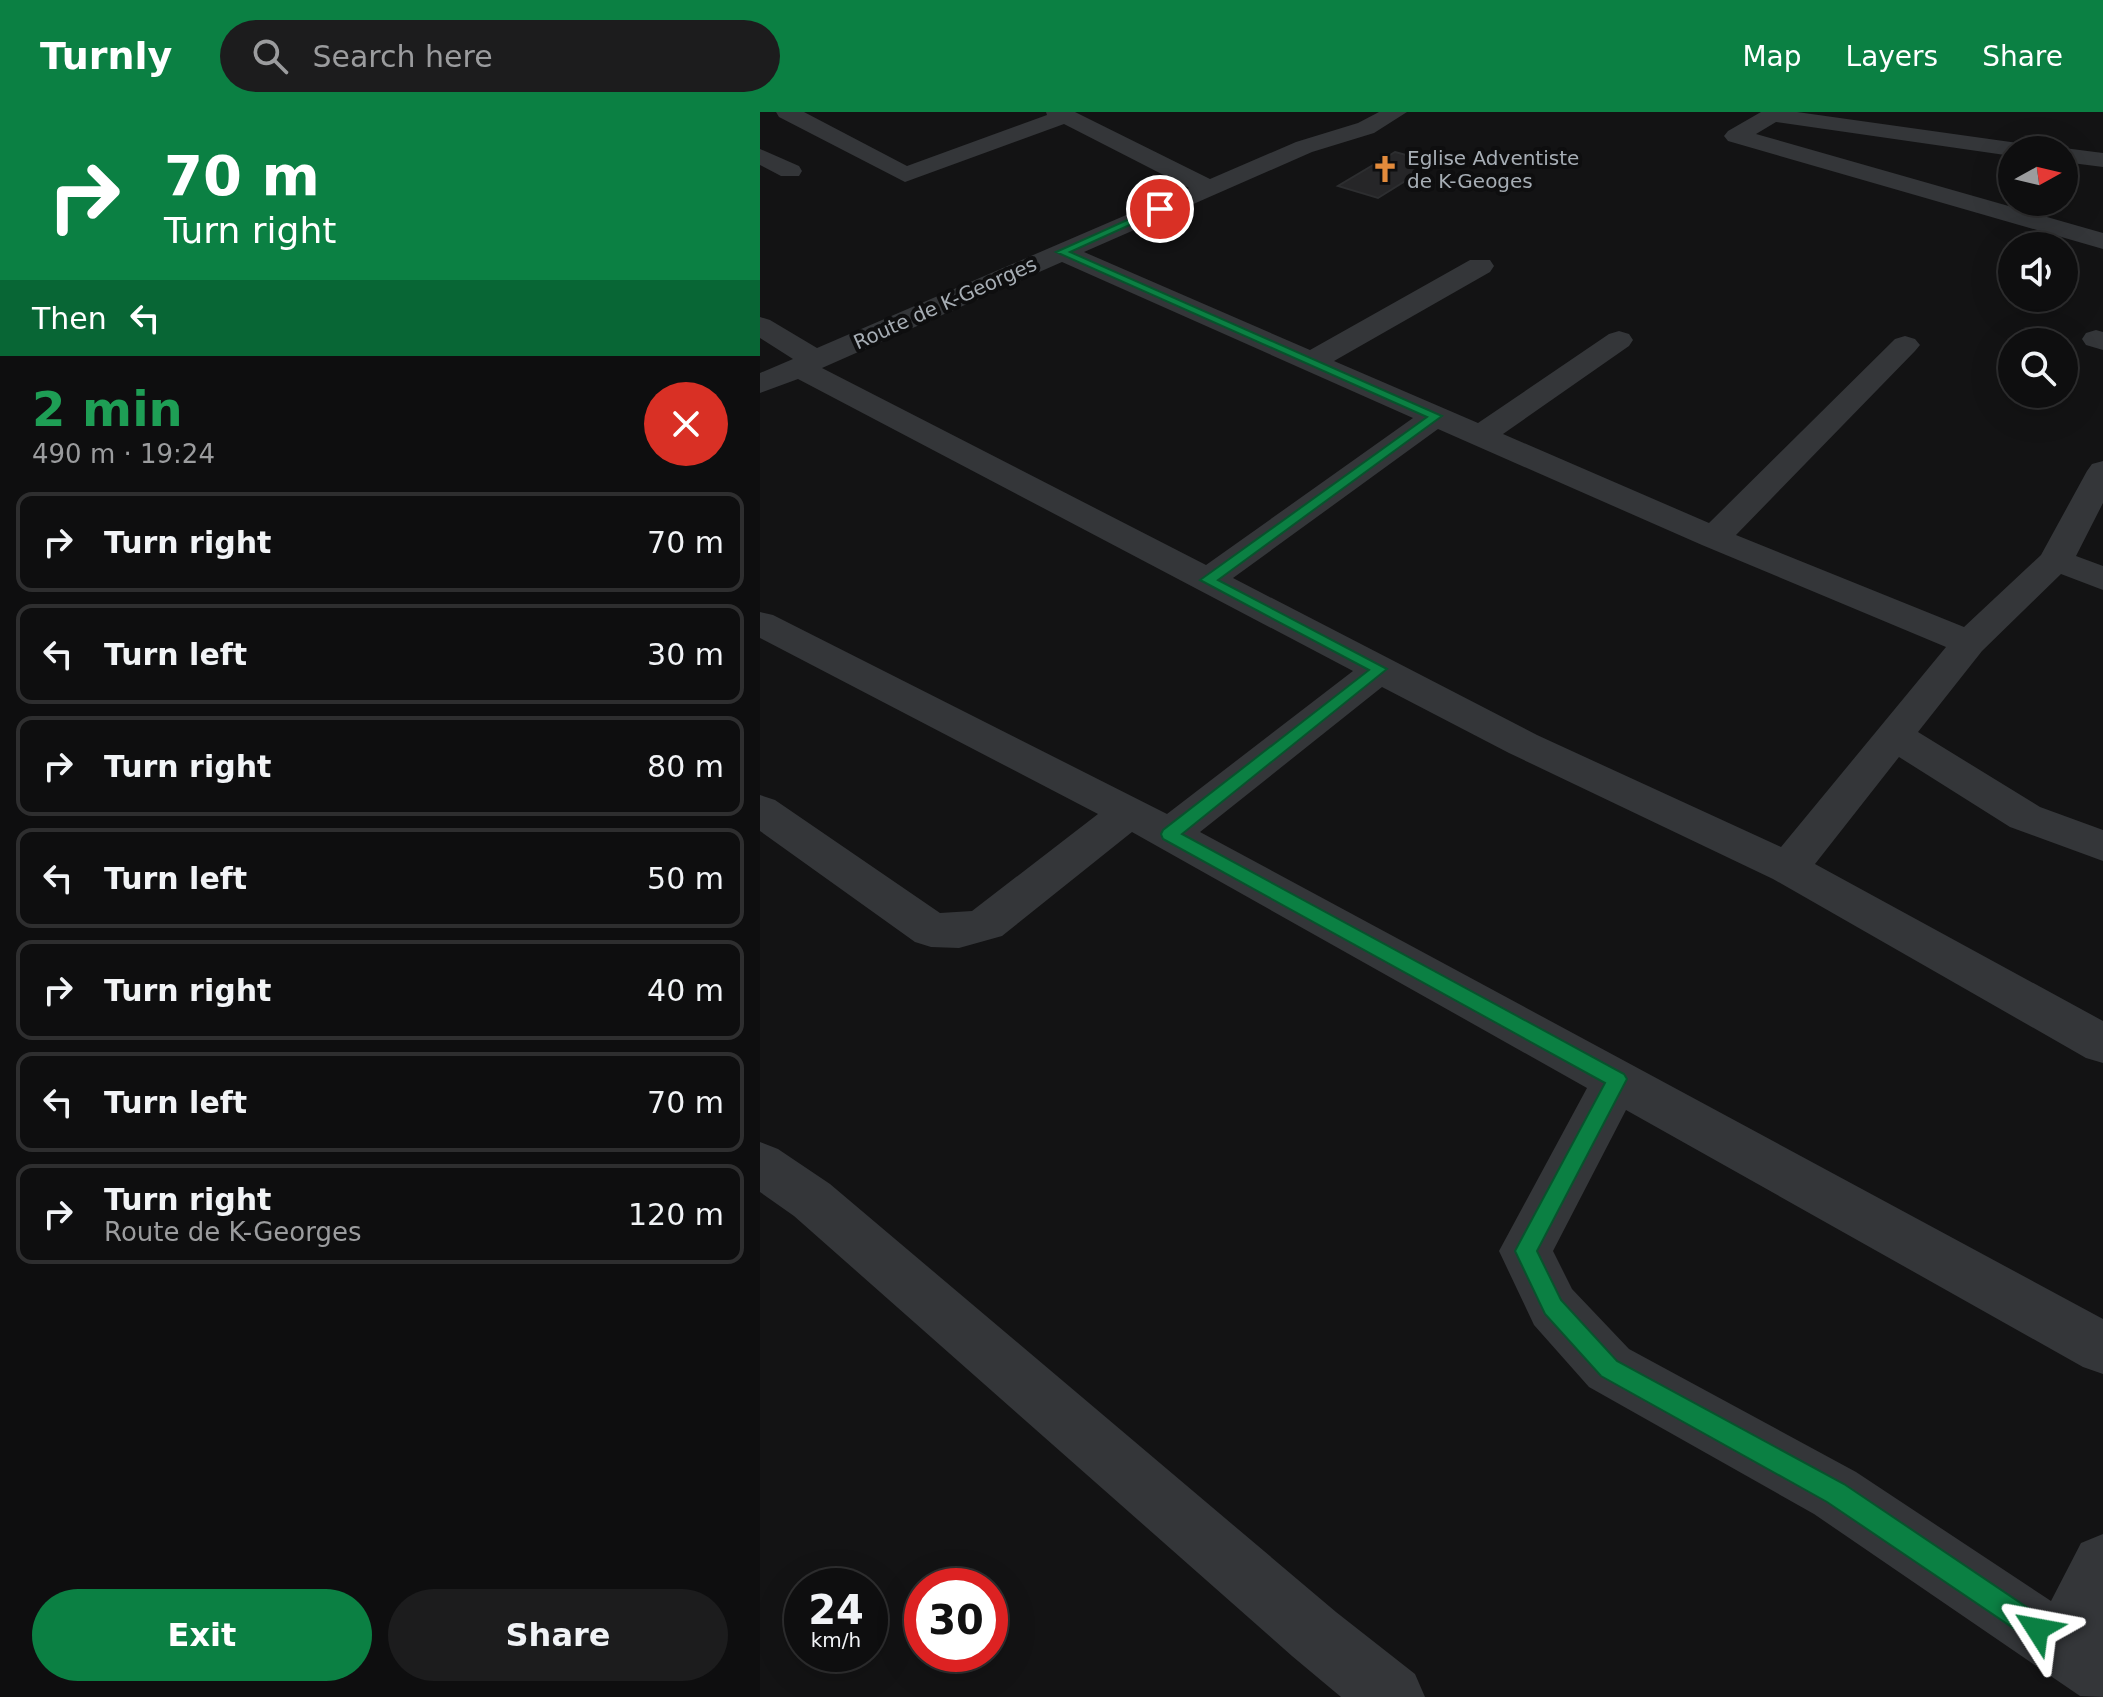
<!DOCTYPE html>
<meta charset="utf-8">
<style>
:root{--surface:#0e0e0f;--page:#1c1c1d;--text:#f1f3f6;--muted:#9b9c9e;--line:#2e2e2f;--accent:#0b8043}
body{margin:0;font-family:"DejaVu Sans",sans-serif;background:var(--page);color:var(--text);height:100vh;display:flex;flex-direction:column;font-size:30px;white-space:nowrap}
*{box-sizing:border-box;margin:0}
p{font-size:26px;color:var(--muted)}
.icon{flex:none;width:44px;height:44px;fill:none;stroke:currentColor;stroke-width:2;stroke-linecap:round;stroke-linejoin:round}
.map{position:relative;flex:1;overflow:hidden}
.panel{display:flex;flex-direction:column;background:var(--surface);width:760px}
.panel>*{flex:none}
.hud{background:#0b8043;color:#fff;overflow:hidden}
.needle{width:52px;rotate:82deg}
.controls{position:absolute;left:1238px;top:24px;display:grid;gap:16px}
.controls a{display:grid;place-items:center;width:80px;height:80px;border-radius:50%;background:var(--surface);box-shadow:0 8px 32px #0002,0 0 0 2px var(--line);font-size:40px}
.speed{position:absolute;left:24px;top:1456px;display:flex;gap:16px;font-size:40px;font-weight:700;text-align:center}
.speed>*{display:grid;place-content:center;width:104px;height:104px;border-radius:50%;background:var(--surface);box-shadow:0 8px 32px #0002,0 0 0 2px var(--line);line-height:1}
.speed small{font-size:20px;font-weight:400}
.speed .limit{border:12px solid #d22;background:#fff;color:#111}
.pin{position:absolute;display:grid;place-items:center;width:68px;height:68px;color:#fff;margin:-34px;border:4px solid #fff;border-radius:50%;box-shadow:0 2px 8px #0007}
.me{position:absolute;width:88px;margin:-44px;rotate:304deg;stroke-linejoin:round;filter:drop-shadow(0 0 6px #0008)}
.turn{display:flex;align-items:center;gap:28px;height:168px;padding:0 32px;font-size:36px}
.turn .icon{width:104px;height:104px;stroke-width:2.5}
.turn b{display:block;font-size:56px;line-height:68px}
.then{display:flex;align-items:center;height:76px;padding:0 32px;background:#0003;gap:16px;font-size:30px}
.round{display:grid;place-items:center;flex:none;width:84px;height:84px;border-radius:42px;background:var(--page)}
.headline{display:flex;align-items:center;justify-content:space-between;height:136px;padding:0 32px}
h1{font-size:48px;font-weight:700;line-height:60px;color:#1e9e55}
.action{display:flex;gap:16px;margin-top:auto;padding:16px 32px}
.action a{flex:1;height:92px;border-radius:48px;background:var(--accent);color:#fff;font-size:32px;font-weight:700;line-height:92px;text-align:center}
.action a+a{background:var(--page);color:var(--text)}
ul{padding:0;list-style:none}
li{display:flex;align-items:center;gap:24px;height:100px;margin:0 16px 12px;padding:0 16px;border:4px solid var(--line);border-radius:16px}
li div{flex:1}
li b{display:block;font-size:30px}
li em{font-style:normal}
header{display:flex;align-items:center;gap:48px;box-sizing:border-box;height:112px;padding:0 40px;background:var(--accent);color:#fff}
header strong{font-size:38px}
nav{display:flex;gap:44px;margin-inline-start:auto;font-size:28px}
.search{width:560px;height:72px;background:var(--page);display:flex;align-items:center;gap:20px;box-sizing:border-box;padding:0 28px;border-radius:44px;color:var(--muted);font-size:30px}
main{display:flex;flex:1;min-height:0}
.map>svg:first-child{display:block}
.building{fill:#262628;stroke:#2d2e30;stroke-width:2}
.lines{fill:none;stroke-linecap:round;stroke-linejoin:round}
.street{fill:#343639;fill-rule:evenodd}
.route{fill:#0b8043;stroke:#07532c;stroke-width:2}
.labels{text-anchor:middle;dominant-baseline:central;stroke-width:8;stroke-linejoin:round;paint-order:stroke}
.far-poi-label{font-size:20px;fill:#a6adb4;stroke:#0e0e0f;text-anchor:start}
.far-street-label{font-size:20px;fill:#a6adb4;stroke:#0e0e0f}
</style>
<header>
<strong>Turnly</strong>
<div class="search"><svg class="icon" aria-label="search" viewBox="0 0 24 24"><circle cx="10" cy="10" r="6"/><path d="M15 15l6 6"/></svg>Search here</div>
<nav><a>Map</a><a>Layers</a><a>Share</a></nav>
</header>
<main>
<section class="panel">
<div class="hud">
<div class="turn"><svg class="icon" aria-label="right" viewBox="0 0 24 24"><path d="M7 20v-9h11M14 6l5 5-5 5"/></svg><div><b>70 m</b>Turn right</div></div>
<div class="then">Then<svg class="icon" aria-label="left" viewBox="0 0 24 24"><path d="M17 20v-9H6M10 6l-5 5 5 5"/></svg></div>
</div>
<div class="headline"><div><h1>2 min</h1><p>490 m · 19:24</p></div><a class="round" style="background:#d93025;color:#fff"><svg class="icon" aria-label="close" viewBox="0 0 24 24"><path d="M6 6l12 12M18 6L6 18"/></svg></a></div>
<ul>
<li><svg class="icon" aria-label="right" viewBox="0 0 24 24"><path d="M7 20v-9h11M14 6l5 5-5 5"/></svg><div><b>Turn right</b></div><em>70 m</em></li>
<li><svg class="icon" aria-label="left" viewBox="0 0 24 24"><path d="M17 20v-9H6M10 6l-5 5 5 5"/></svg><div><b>Turn left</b></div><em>30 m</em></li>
<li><svg class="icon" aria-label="right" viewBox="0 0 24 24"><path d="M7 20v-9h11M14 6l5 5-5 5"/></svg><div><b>Turn right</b></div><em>80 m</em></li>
<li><svg class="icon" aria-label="left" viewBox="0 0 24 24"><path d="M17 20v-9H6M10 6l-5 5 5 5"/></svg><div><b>Turn left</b></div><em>50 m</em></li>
<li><svg class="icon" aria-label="right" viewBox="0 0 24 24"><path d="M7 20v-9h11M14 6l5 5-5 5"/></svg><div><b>Turn right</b></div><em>40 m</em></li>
<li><svg class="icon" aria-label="left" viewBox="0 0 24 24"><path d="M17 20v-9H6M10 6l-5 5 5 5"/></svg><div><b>Turn left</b></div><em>70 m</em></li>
<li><svg class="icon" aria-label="right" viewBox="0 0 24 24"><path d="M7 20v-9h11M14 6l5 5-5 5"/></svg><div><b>Turn right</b><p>Route de K-Georges</p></div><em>120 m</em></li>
</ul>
<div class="action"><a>Exit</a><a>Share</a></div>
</section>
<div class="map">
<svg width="1343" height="1585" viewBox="0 0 1343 1585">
<rect width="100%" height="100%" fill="#131314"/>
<path class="building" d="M635,40L661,47L652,52L666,56L618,86L578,74Z"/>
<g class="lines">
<path class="street" d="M16,0H44L147,54L287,3L286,0H315L450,67L536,30L598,11L619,0H647L614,21L552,40L324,140L550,238L710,148H730L734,154L730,160L574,249L718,311L849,222L859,219L869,222L873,228L869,234L743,322L949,411L1135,227L1145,224L1155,227L1160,233L1155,239L976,423L1204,515L1281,443L1327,359L1332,352L1343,349V391L1316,444L1343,454V478L1301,462L1222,539L1158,620L1280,695L1343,718V749L1250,715L1139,645L1055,752L1343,909V951L1326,946L1013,767L749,641L622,575L440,720L1343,1207V1262L1323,1255L866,998L793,1139L812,1177L869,1237L1096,1360L1291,1489L1321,1431L1343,1422V1585L1320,1584L1054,1402L829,1275L774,1213L739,1139L827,976L372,720L242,824L199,836L171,835L155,830L0,719V683L15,688L180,801L212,799L338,702L0,526V500L13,503L407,702L593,559L38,267L0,281V261L33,247L0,226V205L10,208L57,236L429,76L304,12L145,70L19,5ZM302,150L653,306L446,453L62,256ZM678,317L942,433L1186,535L1021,735L777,623L473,466Z
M1001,0H1037L1272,33L1276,38H1252V44L1016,10L996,22L1343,121V137L968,29L964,24L968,19Z
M1304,36L1343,41V55L1304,50V38H1295Z
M0,37L39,54L42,59L39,64H21L0,53Z
M1336,218L1343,220V238L1326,233L1322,227L1326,221Z
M0,1030L18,1037L70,1072L576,1500L655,1562L665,1585H581L532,1544L34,1104L0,1080Z"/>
</g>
<path class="route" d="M396,95L405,97L310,140L682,304L458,468L627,557L422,722L864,962L867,967L777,1139L801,1188L857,1249L1084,1372L1286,1508L1290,1517L1286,1526L1277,1530L1268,1526L1067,1390L841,1264L785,1202L755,1139L845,971L403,727L401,722L403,718L609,558L440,468L667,305L296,140Z"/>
<defs>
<g id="church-bare" transform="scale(2.16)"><path d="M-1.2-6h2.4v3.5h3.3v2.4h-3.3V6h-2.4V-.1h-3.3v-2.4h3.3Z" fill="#e38b3c" stroke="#0e0e0f" stroke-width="2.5" paint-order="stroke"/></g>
</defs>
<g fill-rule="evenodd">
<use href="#church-bare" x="625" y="57"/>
</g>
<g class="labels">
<g class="far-poi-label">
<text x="647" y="46">Eglise Adventiste<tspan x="647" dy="23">de K-Geoges</tspan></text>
</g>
<g class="far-street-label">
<text transform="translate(185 191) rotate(-24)">Route de K-Georges</text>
</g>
</g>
</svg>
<div class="controls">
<a><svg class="needle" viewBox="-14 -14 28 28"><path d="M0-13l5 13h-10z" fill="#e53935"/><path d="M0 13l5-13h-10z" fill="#9b9c9e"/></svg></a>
<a><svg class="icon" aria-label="sound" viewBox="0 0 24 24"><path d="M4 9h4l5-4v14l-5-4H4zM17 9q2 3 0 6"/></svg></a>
<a><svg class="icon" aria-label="search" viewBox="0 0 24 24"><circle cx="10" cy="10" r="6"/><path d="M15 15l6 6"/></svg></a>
</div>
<div class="speed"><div>24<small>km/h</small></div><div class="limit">30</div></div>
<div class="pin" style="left:400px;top:97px;background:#d93025"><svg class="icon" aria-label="arrive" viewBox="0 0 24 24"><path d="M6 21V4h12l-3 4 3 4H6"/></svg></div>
<svg class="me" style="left:1277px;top:1517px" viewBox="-20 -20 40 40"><path d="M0-17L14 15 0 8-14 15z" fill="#0b8043" stroke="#fff" stroke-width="4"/></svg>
</div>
</main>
